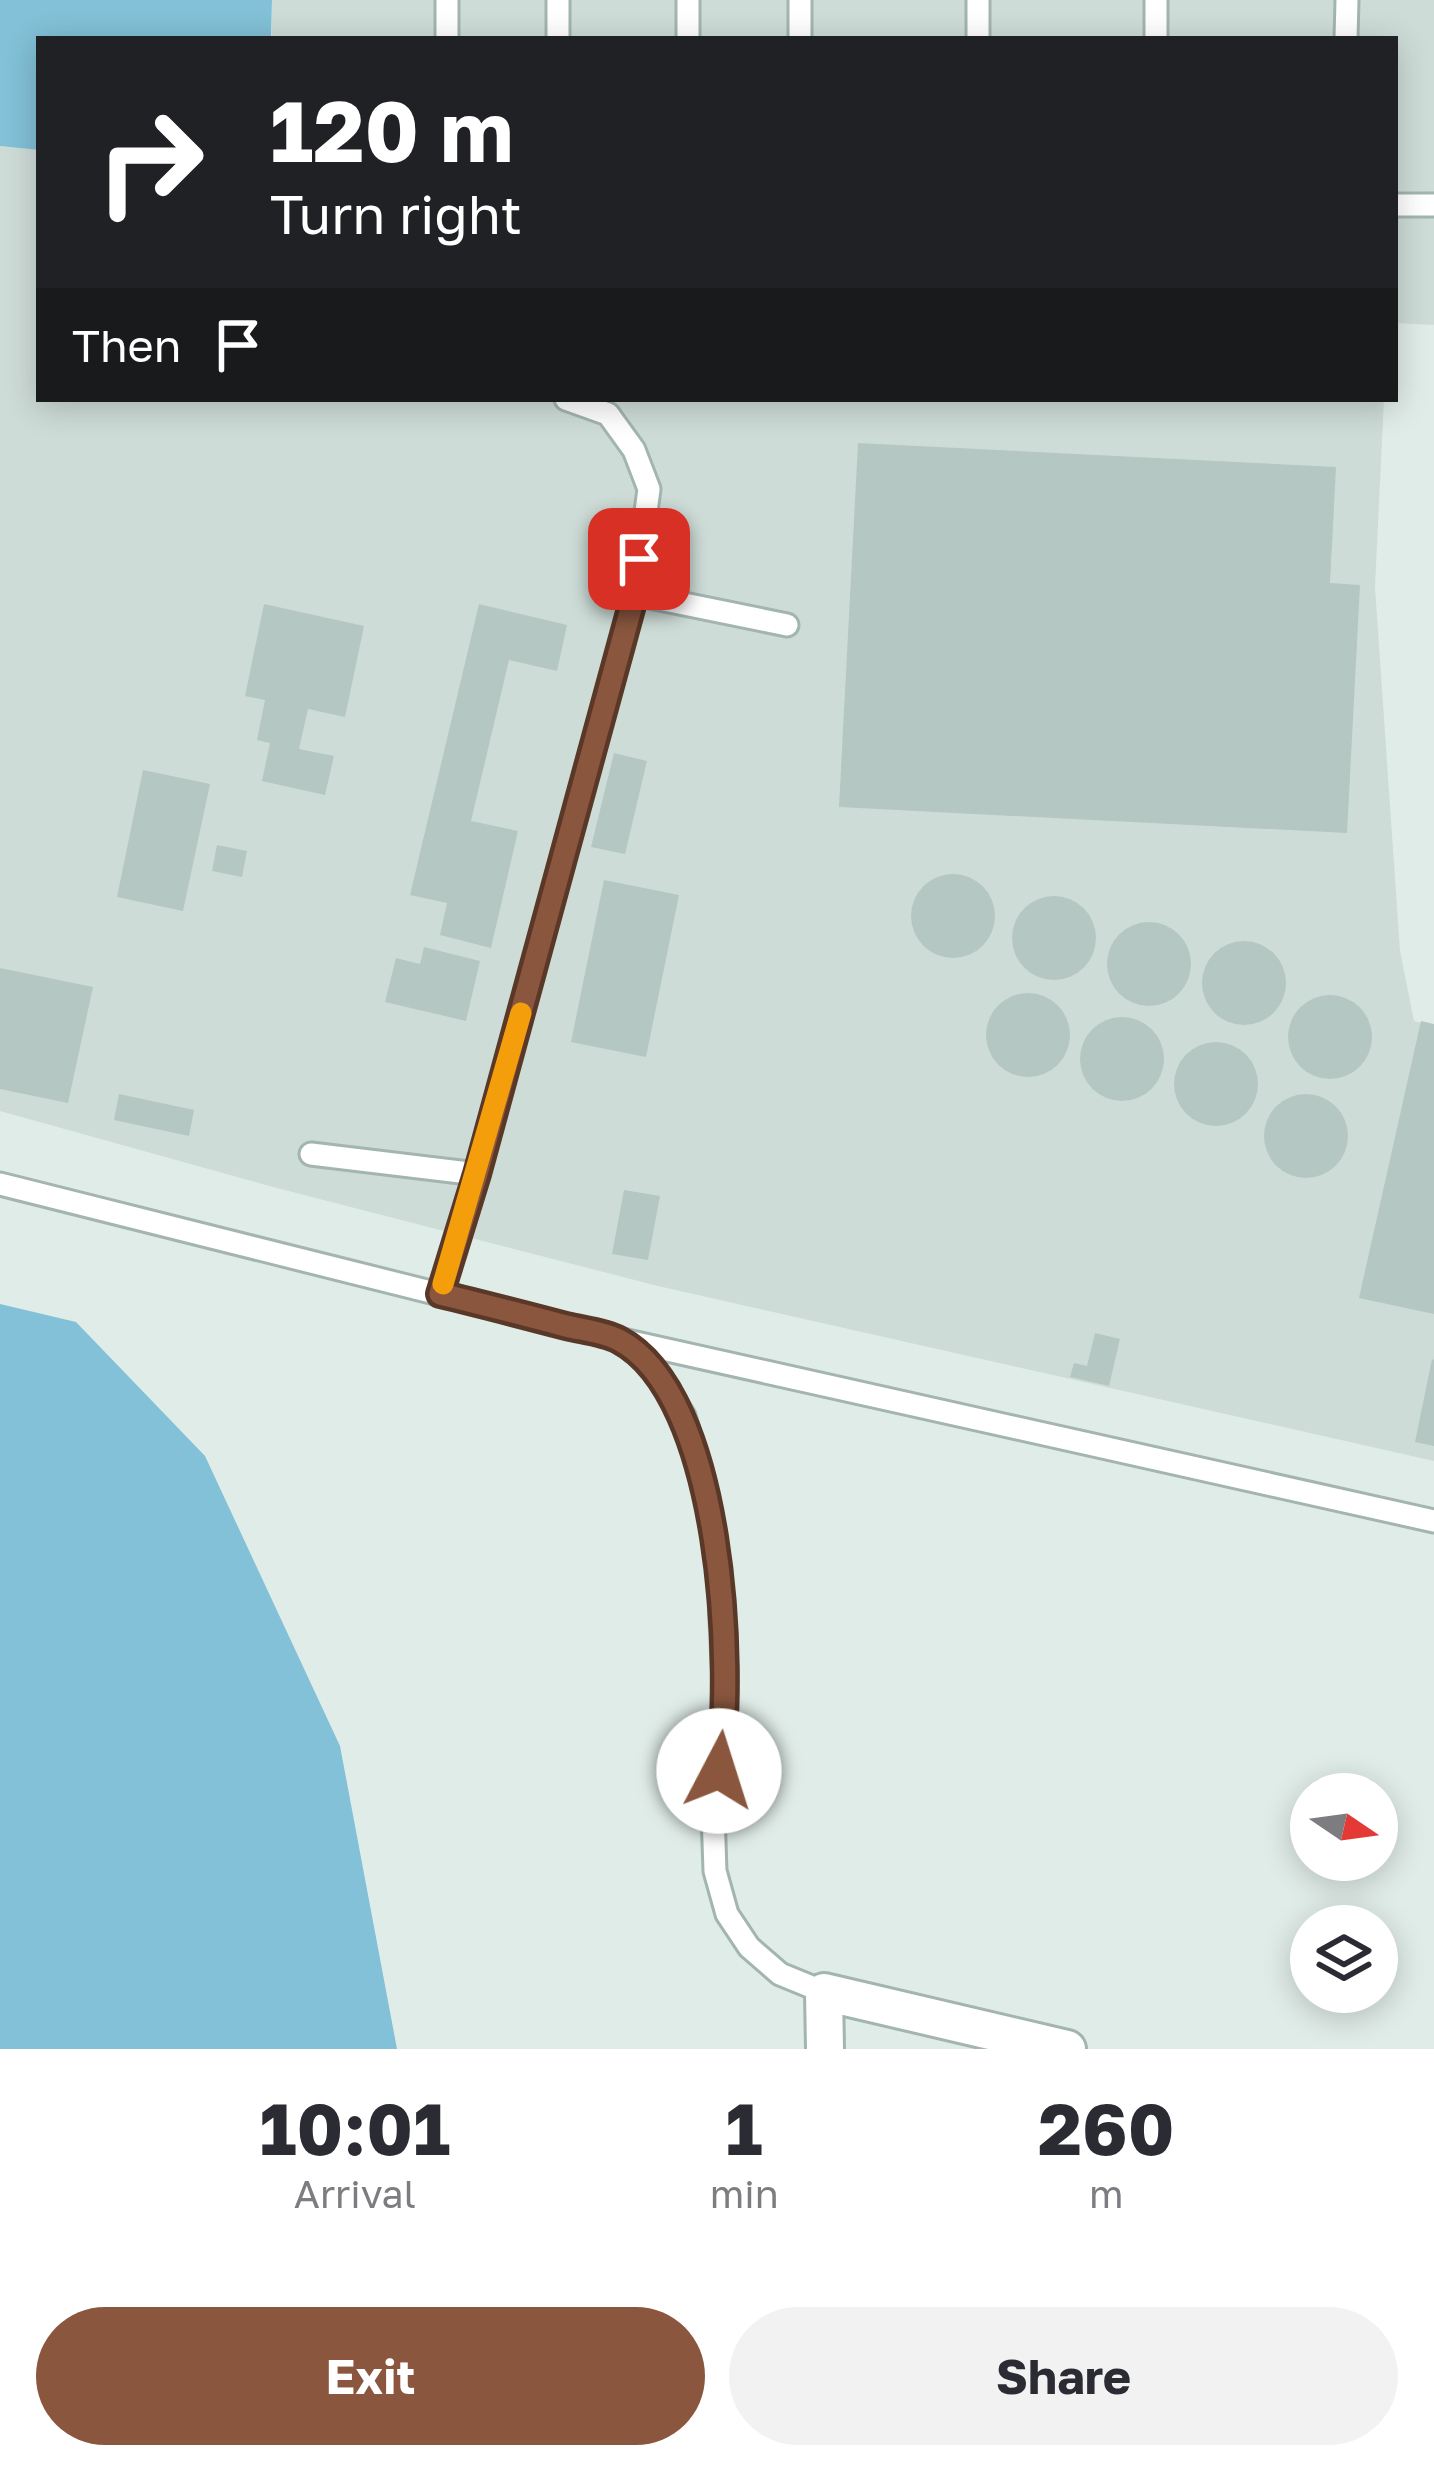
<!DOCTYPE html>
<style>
:root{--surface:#fff;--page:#f2f2f3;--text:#2b2b33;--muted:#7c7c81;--accent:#8a563e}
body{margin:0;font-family:"Golos Text",sans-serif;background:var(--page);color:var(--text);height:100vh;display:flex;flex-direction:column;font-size:45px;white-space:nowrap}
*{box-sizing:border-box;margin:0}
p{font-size:39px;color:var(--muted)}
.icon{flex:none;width:66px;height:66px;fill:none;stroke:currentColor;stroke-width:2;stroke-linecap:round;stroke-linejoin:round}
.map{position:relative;height:2049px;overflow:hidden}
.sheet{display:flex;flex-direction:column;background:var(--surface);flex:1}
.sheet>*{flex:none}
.hud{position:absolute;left:36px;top:36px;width:1362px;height:366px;border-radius:0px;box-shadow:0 6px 30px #0003;background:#202124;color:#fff;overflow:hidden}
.needle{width:78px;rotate:103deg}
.tools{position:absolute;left:1290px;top:1773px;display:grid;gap:24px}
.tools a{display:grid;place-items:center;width:108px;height:108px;border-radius:50%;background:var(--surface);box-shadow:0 6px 30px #0003;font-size:60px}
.pin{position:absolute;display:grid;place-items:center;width:102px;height:102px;color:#fff;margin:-51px;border-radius:24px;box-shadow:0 6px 18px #0006}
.me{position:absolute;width:132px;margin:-66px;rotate:5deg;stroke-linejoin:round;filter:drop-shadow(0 0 9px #0008)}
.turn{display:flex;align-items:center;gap:42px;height:252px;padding:0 36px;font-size:54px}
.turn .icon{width:156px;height:156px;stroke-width:2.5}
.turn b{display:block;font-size:84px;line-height:102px}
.then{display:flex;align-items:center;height:114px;padding:0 36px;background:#0003;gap:24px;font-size:45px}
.eta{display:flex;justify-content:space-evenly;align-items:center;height:204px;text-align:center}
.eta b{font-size:72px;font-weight:700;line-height:84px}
.button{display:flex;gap:24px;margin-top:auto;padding:24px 36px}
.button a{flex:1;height:138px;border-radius:72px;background:var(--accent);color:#fff;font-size:48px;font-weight:700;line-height:138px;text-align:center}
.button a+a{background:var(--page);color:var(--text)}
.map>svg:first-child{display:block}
.built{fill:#cedcd7}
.water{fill:#82c1d7}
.building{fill:#b5c7c2}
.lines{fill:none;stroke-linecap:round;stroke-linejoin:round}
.lane-casing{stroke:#a2b5b0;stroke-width:27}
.street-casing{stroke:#a2b5b0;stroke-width:42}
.lane{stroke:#fff;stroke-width:21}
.street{stroke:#fff;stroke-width:36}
.route-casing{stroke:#5a3828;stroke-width:30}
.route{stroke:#8a563e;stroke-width:21}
.slow{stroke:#f59e0b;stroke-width:21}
</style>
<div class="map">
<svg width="1434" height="2049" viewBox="0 0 1434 2049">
<rect width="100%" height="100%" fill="#e0ece8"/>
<path class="built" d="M272,0H1434V325L1395,323V39H272Z
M0,146L39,150V399H1384L1375,587L1400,951L1414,1021L1434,1026V1461L658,1286L273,1187L0,1111Z"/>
<path class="water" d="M0,0H272L271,39H39V150L0,146Z
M0,1304L76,1322L205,1456L340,1746L397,2049H0Z"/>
<path class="building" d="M858,443L1336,467L1330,583L1360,585L1347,833L839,807Z
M264,604L364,626L345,717L308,709L299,749L334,756L325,795L262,781L270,743L257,740L265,700L245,696Z
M479,604L567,625L557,671L509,660L471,821L518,831L491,948L440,935L447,903L410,895Z
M614,753L647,761L625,854L591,847Z
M143,770L210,784L183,911L117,897Z
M217,845L247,851L242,877L212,871Z
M911 916a42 42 0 1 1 84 0a42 42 0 1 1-84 0Z
M604,880L679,895L646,1057L571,1042Z
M1012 938a42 42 0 1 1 84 0a42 42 0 1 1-84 0Z
M1107 964a42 42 0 1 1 84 0a42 42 0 1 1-84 0Z
M1202 983a42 42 0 1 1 84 0a42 42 0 1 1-84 0Z
M424,947L480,961L466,1021L385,1002L396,958L420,964Z
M0,968L93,987L68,1103L0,1089Z
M986 1035a42 42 0 1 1 84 0a42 42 0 1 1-84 0Z
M1288 1037a42 42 0 1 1 84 0a42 42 0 1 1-84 0Z
M1080 1059a42 42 0 1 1 84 0a42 42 0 1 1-84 0Z
M1421,1021L1434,1024V1314L1359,1298Z
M1174 1084a42 42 0 1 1 84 0a42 42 0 1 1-84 0Z
M1264 1136a42 42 0 1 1 84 0a42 42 0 1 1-84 0Z
M119,1094L194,1110L189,1136L114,1120Z
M624,1190L660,1196L648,1260L612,1254Z
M1095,1333L1120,1339L1109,1386L1070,1377L1074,1363L1087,1366Z
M1432,1359L1434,1360V1446L1415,1442Z"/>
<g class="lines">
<g class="lane-casing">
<path id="lane" d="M447,0V39
M688,0V39
M978,0V39
M558,39V0
M800,39V0
M1156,39V0
M1346,39L1347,0
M1395,205H1434
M635,594L787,625
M311,1154L477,1174
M0,1184L618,1339L1434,1521
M441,1294L477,1174L635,594L649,489L634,450L608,414L566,399
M626,1345L653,1366L684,1416L706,1491L719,1576L726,1729L713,1813L715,1871L727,1914L749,1947L780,1974L824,1992"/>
</g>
<g class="street-casing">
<path id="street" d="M825,2049L824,1992L1067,2049"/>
</g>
<use href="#lane" class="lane"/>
<use href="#street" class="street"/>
</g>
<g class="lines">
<g class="route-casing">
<path id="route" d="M639,559L635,594L477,1174L440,1294C482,1304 524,1315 566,1326C582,1330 604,1332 619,1340C723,1395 735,1667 719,1771"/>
</g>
<use href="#route" class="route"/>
<path class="slow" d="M443,1284L521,1013"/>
</g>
</svg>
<div class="tools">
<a><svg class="needle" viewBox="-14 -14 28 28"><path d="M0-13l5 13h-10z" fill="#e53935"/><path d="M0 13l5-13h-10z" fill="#7c7c81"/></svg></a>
<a><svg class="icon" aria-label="layers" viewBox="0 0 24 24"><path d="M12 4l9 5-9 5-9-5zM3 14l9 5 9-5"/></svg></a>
</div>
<div class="pin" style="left:639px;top:559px;background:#d93025"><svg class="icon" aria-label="arrive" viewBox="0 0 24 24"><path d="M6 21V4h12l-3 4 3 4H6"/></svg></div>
<svg class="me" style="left:719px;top:1771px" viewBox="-20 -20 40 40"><circle r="19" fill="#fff"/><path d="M0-13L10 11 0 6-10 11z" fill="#8a563e"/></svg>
<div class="hud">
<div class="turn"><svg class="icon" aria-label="right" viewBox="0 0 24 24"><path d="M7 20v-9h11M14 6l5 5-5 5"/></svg><div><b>120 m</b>Turn right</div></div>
<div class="then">Then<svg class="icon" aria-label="arrive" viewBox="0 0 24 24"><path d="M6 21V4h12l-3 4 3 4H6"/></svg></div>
</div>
</div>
<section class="sheet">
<div class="eta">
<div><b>10:01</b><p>Arrival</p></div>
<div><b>1</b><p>min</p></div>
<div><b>260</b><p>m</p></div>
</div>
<div class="button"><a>Exit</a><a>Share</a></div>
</section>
